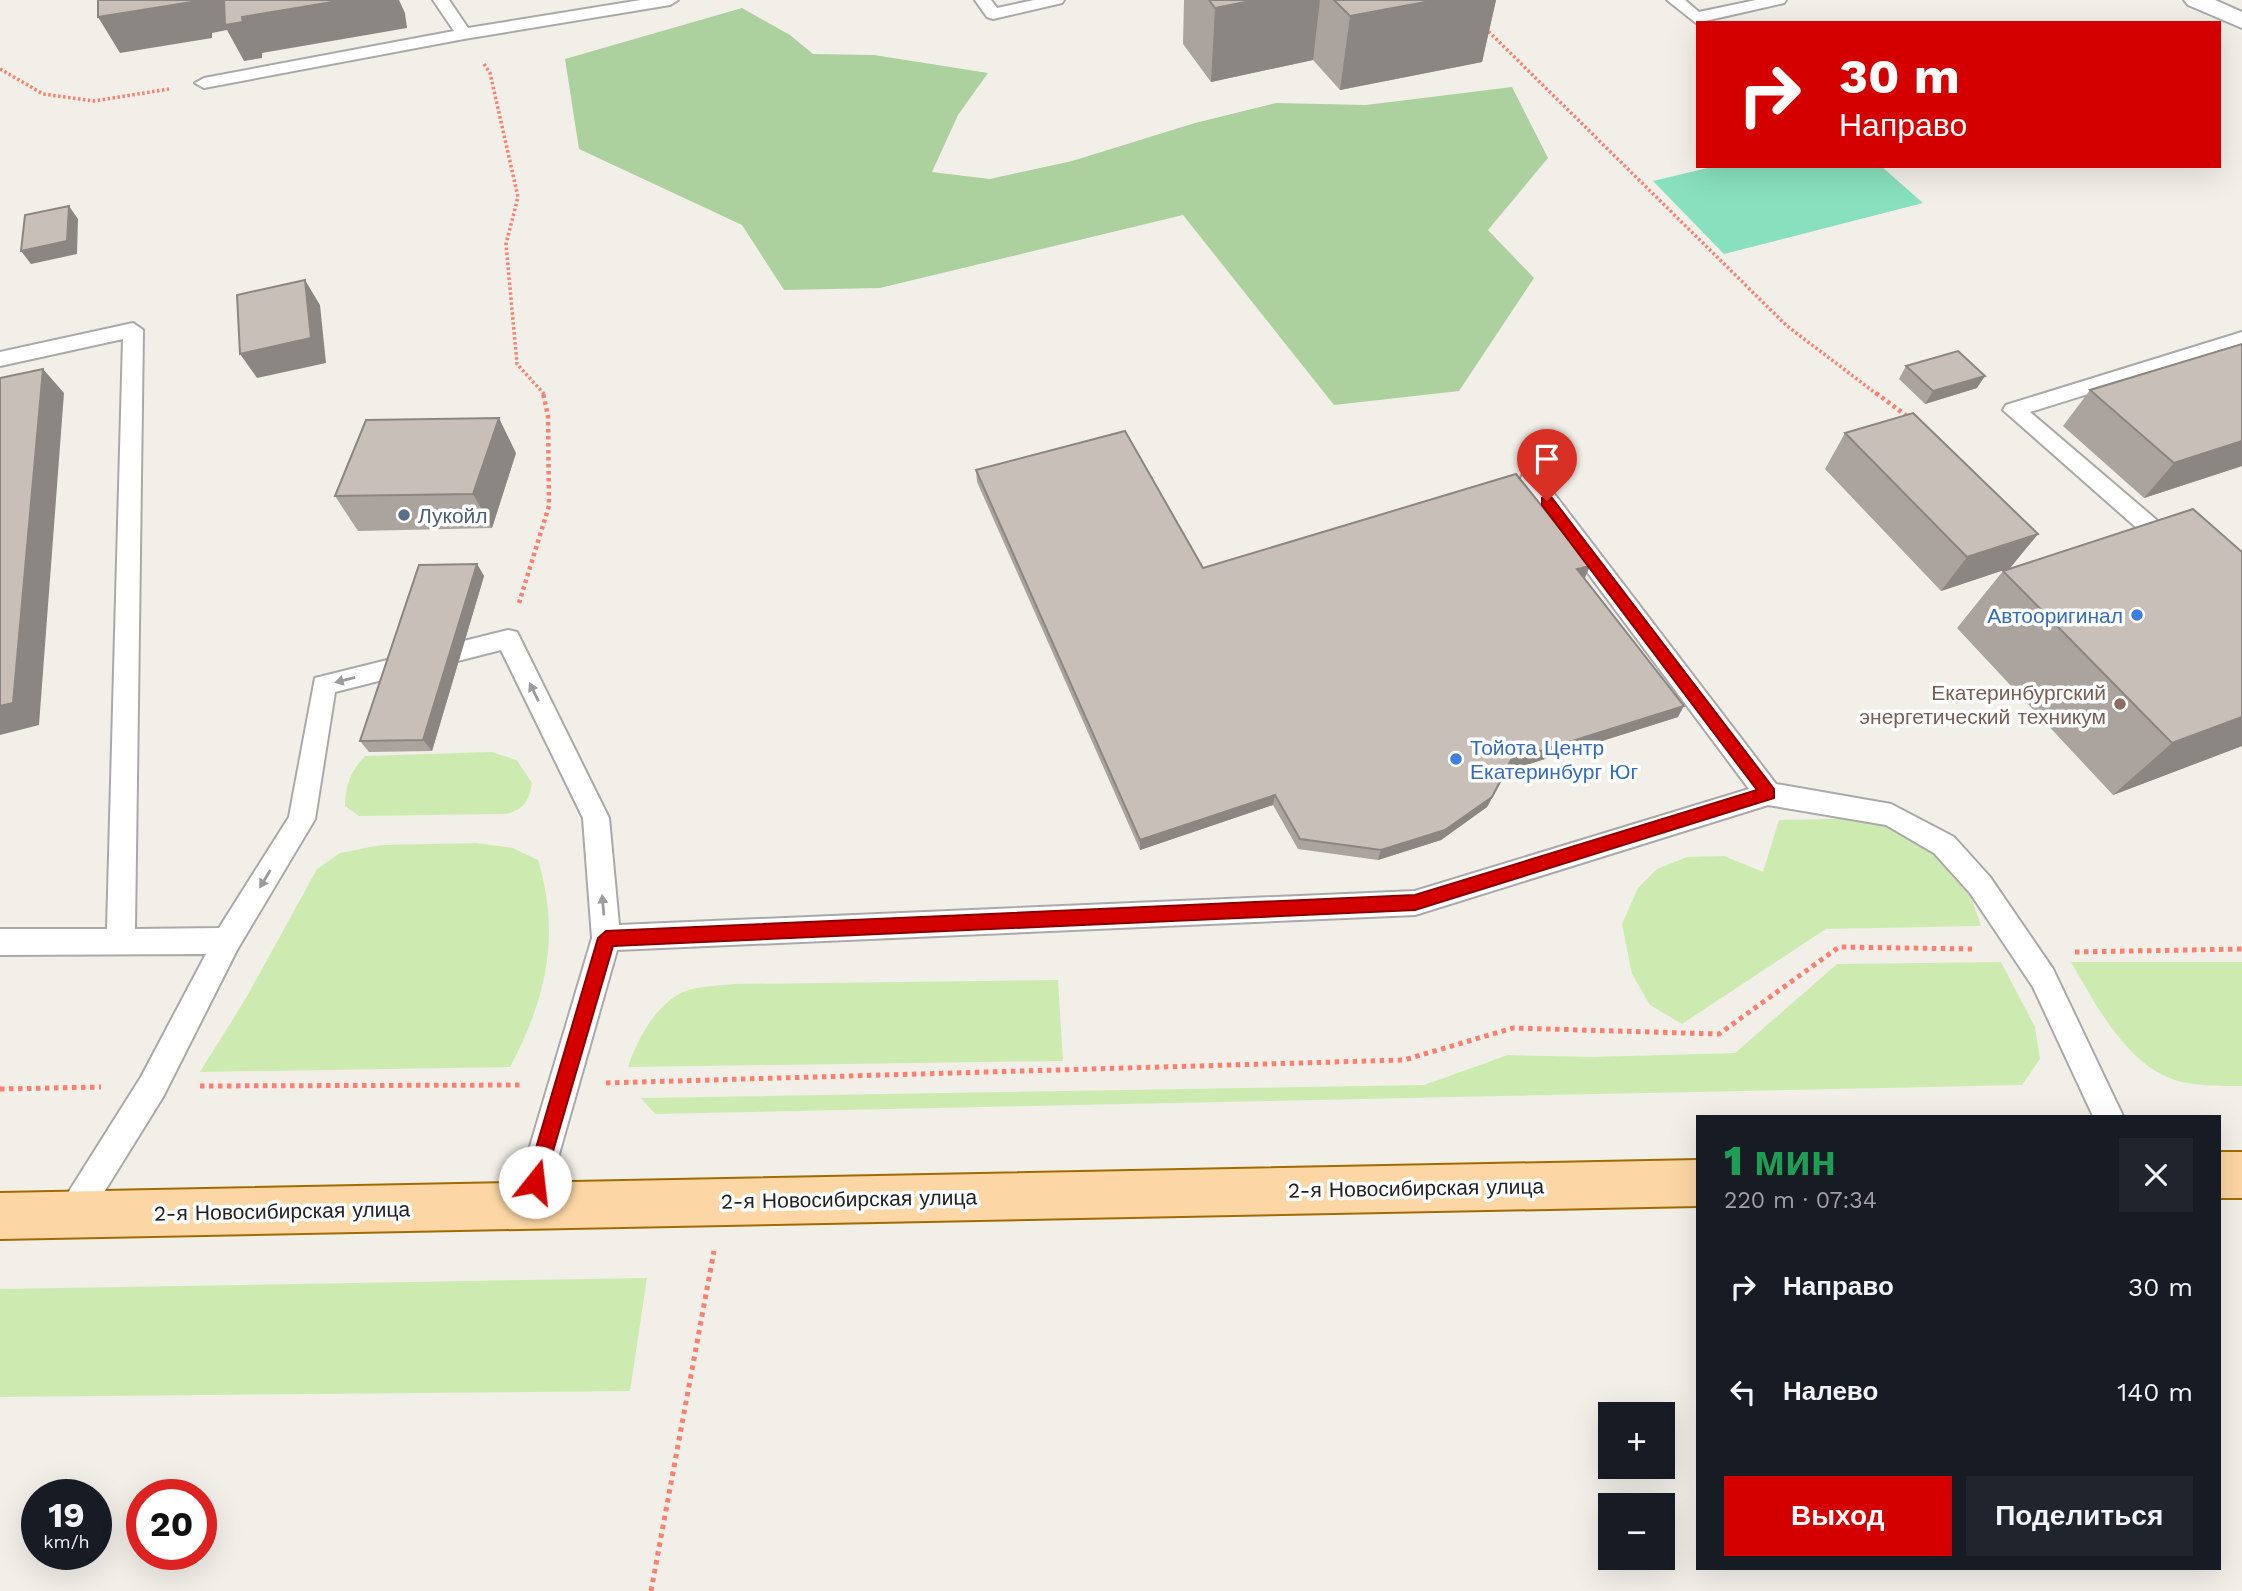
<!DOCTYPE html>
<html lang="ru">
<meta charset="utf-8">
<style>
:root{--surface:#171b24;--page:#20242c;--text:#f1f3f6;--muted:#9ea1a6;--accent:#d40000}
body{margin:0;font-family:"Work Sans",sans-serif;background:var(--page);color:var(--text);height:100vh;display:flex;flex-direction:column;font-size:26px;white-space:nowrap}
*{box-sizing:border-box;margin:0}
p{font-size:23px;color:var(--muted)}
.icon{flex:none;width:38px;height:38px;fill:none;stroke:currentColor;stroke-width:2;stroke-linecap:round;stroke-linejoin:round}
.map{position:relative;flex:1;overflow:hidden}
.sheet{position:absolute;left:1696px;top:1115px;width:525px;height:455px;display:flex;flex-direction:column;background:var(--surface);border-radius:0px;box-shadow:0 7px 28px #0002}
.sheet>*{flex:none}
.banner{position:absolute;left:1696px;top:21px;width:525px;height:147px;border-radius:0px;box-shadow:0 7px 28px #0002;background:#d40000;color:#fff;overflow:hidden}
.controls{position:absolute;left:1598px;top:1402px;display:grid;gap:14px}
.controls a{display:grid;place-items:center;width:77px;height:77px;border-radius:0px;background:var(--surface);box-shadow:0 7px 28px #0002;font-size:35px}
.speed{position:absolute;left:21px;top:1479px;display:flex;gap:14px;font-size:35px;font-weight:700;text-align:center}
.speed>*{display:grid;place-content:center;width:91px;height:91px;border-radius:50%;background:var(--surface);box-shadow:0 7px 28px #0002;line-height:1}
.speed small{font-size:18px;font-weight:400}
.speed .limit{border:10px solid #d22;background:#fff;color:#111}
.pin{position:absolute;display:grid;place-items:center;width:60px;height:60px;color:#fff;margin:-72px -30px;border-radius:50% 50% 50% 0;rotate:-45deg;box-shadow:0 0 7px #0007}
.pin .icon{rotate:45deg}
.me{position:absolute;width:77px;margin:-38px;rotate:16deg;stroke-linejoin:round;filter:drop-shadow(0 0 5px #0008)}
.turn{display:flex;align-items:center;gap:24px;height:147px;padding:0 28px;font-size:32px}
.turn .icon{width:91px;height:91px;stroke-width:2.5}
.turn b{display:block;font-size:49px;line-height:60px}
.round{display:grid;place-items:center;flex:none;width:74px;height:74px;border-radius:0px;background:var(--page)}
.summary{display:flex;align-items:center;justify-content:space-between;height:119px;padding:0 28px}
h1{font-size:42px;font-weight:800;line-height:52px;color:#1e9e55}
.action{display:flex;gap:14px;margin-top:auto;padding:14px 28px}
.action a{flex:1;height:80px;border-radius:0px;background:var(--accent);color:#fff;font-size:28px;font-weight:800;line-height:80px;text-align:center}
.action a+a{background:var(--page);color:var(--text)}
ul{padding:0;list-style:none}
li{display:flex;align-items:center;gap:21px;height:105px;padding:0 28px}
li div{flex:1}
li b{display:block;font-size:26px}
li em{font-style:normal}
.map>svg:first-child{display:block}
.grass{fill:#cdebb0}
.forest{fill:#add19e}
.pitch{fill:#88e0be}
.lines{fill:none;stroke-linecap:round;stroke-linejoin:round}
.service-casing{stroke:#a9a9a9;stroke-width:4}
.tertiary-casing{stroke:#a9a9a9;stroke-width:4}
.primary-casing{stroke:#a06b00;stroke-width:4}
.path-far2{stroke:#fa8072;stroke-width:3.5;stroke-dasharray:2.5 2.5;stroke-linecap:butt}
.path-far1{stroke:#fa8072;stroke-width:4.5;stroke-dasharray:3.5 3.5;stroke-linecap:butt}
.path{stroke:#fa8072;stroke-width:5;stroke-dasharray:4.5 4.5;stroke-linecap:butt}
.service{fill:#fff;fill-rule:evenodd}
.tertiary{fill:#fff;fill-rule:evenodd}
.primary{fill:#fcd6a4;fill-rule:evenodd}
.wall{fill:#aba49e}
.shaded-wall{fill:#8b8681}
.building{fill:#c7bfb8;stroke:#8b8681;stroke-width:2}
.oneway{fill:#9c9c9c}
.route{fill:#d40000;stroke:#8a0000;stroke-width:2}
.service-dot{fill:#5c6f8a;stroke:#fff;stroke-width:2.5}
.shop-dot{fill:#3f7fe0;stroke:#fff;stroke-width:2.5}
.education-dot{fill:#8d6e63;stroke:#fff;stroke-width:2.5}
.labels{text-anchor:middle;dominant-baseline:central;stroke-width:7;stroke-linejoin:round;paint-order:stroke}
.service-label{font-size:21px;fill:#4e5e75;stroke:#fff;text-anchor:start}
.shop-label{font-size:21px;fill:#366cbe;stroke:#fff;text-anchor:end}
.education-label{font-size:21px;fill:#785e54;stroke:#fff;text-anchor:end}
.street-label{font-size:21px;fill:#222;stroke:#fff}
</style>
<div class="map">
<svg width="2242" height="1591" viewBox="0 0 2242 1591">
<rect width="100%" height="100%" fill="#f2efe9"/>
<path class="grass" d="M491,752L517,760L532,783C529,801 524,810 505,814L359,816L345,806C345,786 351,770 365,756Z
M1867,818C1930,842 1961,858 1981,926L1826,929L1682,1024L1650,1005L1632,974L1622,924L1638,888L1657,869L1687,857L1724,856L1763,872L1779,820Z
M476,843L513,848L538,860C561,935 546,1000 510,1067L200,1072L246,998L317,869L340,853L381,845Z
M2001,962L2035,1027L2040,1059L2022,1085L655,1114L641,1098L1424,1085L1508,1055L1593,1057L1735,1053L1837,964Z
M2071,962H2242V1086C2221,1086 2191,1086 2172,1079C2125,1062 2095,1003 2071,962Z
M1058,980L1063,1061L628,1067C637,1040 655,1005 683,992C697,986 718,986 733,984Z
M647,1278L630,1391L0,1397V1289Z"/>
<path class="forest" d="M742,8L790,35L813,54L874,55L988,73L958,115L932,172L990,179L1072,161L1195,123L1276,103L1366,105L1512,87L1548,158L1488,230L1534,278L1459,391L1334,405L1183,215L880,288L784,290L742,225L579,149L565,59Z"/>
<path class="pitch" d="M1716,166H1881L1923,203L1724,254L1653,181Z"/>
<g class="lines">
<g class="service-casing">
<path id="service" d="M433,0H449L468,28L641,0H678L670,5L464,39L204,88L195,83L204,78L454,31Z
M975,0H991L997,8L1034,0H1064L1062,3L993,19L987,17Z
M1667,0H1685L1699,12L1756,0H1786L1784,3L1696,23Z
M133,323L143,330L135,929L219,928L289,817L315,678L508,630L517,632L609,818L619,925L1415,891L1749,789L1523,486L1520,480L1523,474H1539L1776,784L1891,804L1954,837L1990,877L2053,969L2123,1116H2093L2033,987L1970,893L1934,853L1886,825L1768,805L1415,915L617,950L544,1207L539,1218L528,1223L517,1218L512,1207L592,938L583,818L501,650L335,692L315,819L237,950L163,1097L83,1226L72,1231L61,1226L56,1215L61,1204L141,1077L206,954L0,955V929H107L123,339L0,366V352Z
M2242,332V346L2030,412L2180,540L2184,546L2180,552L2172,554L2164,552L2003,410L2006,405Z"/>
</g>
<g class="tertiary-casing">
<path id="tertiary" d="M2184,0H2215L2242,12V28L2188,5Z"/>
</g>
<g class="primary-casing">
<path id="primary" d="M2219,1152H2242V1198H2219Z
M1698,1160V1206L0,1239V1193Z"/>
</g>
<path class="path-far2" d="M1485,28L1787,326L1878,395
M484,64L490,73L518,197L506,244L517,364L545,395
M0,69L43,94L94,101L169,89"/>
<path class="path-far1" d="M1876,393L1908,417
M519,603L549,506L548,416L543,393"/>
<path class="path" d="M2075,952L2242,949
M606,1083L1404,1060L1513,1028L1719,1034L1839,947L1972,949
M200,1086L521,1085
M0,1089L101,1087
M651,1591L714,1251"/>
<use href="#service" class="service"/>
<use href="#tertiary" class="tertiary"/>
<use href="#primary" class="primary"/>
</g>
<path class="wall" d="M1184,0H1496L1482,62L1340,90L1313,60L1211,82L1183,44Z
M1906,366L1977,388L1925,404L1899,379Z
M2090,390L2242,466L2144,498L2063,426Z
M1845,433L2038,534L2010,568L1941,591L1825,469Z
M516,453L492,528L358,531L335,496Z
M976,470L1203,568L1585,578H1584L1678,717L1507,771L1487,807L1441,840L1378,860L1298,849L1273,805L1140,850L977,482Z
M2242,552V746L2113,795L1957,628L2003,571Z
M477,564L484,576L432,751L369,752L360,741Z"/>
<path class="shaded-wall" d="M192,0H229L242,17L344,0H399L405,13L407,28L262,53V58L244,61L227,30L212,33V38L120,53L98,17Z
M1256,0H1320L1313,60L1211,82L1215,8Z
M1436,0H1496L1482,62L1340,90L1350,16Z
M69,206L78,219L77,254L31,264L21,251Z
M305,280L320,305L326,363L257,378L240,354Z
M43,369L64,393L39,725L0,735V706Z
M1985,376L1977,388L1925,404L1933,391Z
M499,418L516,453L492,528L473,494Z
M2242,441V466L2144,498L2174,463Z
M2038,534L2010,568L1941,591L1967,557Z
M477,564L484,576L432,751L423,740Z
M1590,566L1585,578L1572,581L1577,569Z
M1684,706L1678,717L1507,771L1487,807L1441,840L1378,860L1381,850L1511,760Z
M2242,717V746L2113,795L2172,743Z
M1275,795L1273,805L1140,850V840Z"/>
<path class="building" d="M98,0H192V2L98,17Z
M224,0H344L242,17L243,22L225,25Z
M1209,0H1256L1215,8Z
M1334,0H1436L1350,16Z
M69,206L67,241L21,251L25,215Z
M305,280L311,338L240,354L237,295Z
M2242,344V441L2174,463L2090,390Z
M1958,351L1985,376L1933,391L1906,366Z
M43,369L13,703L0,706V378Z
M1913,413L2038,534L1967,557L1845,433Z
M499,418L473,494L335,496L366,420Z
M1125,431L1203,568L1516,474L1590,566L1577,569L1684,706L1511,760L1492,797L1445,830L1381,850L1300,839L1275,795L1140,840L976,470Z
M2193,509L2242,552V717L2172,743L2003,571Z
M477,564L423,740L360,741L419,565Z"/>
<defs><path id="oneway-solid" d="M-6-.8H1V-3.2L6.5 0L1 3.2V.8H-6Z" transform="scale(1.75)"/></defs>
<g class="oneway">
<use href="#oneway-solid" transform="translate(345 680) rotate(166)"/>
<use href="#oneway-solid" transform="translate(534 692) rotate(-116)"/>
<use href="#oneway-solid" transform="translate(265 879) rotate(121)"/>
<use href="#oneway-solid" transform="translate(603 905) rotate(-95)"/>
</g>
<path class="route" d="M1547,496L1552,498L1774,789V798L1415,910L613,946L544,1182L542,1189L535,1192L528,1189L526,1182L598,938L606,931L1415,895L1757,790L1542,505V498Z"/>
<circle class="service-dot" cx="404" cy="515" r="7"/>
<g class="shop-dot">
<circle cx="2137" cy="615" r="7"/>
<circle cx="1456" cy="759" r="7"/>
</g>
<circle class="education-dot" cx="2120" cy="704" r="7"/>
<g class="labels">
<g class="service-label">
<text x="418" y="515">Лукойл</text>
</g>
<g class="shop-label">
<text x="2123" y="615">Автооригинал</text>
<text x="1470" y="747" text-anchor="start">Тойота Центр<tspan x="1470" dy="24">Екатеринбург Юг</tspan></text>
</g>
<g class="education-label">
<text x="2106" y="692">Екатеринбургский<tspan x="2106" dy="24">энергетический техникум</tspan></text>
</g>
<g class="street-label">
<text transform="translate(1416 1188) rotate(-1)">2-я Новосибирская улица</text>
<text transform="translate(849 1199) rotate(-1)">2-я Новосибирская улица</text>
<text transform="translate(282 1211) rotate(-1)">2-я Новосибирская улица</text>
</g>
</g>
</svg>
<div class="controls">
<a>+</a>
<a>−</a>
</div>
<div class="speed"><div>19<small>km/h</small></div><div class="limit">20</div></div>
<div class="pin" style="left:1547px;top:501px;background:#d93025"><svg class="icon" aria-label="arrive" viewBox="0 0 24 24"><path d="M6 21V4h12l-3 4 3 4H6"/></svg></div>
<svg class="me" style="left:535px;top:1182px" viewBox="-20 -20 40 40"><circle r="19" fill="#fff"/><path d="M0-13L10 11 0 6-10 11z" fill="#d40000"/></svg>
<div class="banner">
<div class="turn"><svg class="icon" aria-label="right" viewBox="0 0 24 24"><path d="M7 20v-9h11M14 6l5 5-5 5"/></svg><div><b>30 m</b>Направо</div></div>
</div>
<section class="sheet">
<div class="summary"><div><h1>1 мин</h1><p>220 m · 07:34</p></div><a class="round"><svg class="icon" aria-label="close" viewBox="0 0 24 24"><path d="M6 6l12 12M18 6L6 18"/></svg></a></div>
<ul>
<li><svg class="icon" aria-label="right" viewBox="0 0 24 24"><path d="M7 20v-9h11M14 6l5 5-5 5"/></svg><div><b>Направо</b></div><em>30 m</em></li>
<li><svg class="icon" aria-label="left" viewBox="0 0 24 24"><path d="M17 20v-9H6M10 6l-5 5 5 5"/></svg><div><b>Налево</b></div><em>140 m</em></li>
</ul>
<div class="action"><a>Выход</a><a>Поделиться</a></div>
</section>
</div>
